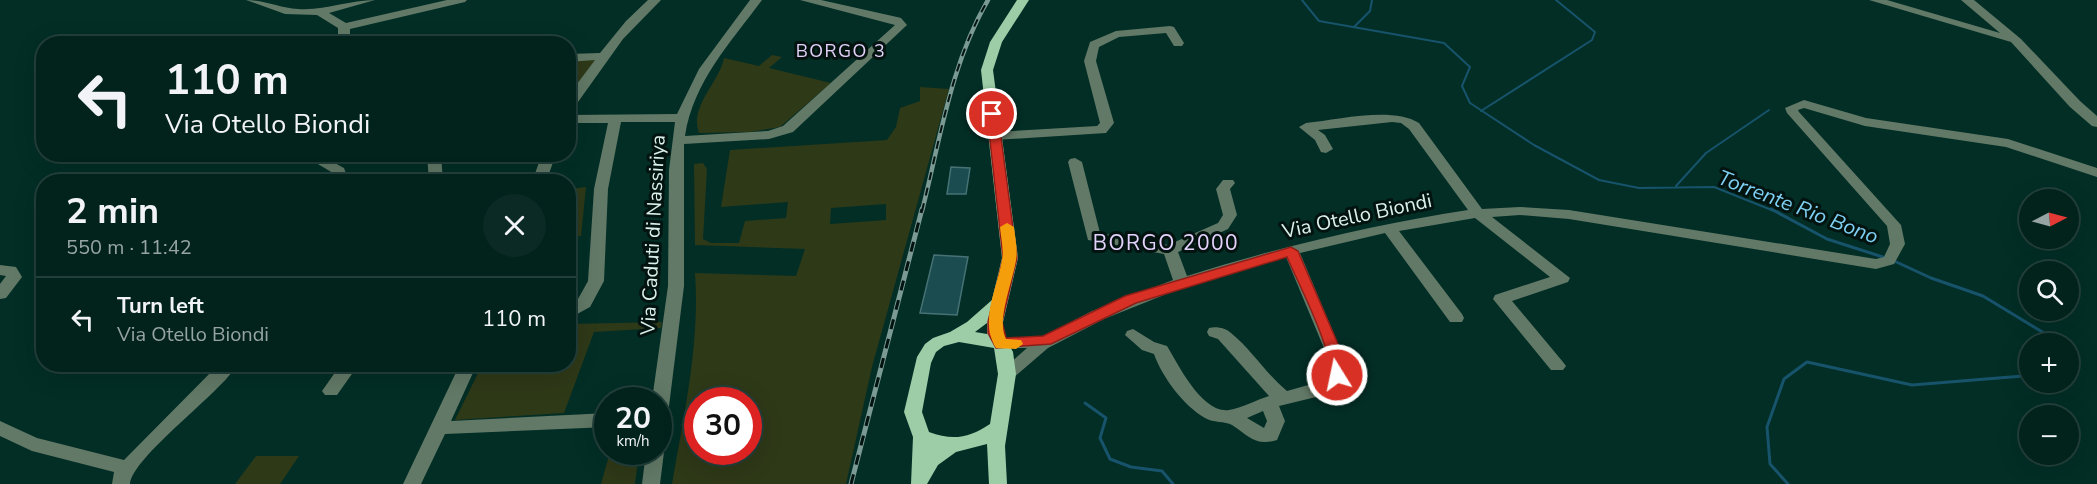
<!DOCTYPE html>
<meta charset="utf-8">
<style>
:root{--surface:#02221c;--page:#0c2a25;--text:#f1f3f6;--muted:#96a4a3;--line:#233f3b}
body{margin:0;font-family:"Nunito Sans",sans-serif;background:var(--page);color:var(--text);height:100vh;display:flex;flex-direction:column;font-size:22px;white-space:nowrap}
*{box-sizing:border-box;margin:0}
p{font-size:20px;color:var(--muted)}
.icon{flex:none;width:33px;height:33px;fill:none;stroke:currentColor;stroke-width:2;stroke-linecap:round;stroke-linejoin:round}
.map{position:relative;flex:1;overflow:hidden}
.panel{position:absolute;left:36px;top:174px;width:540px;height:198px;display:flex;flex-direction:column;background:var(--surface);border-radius:24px;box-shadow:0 6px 24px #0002,0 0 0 2px var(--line)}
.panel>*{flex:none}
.top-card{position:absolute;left:36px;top:36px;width:540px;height:126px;border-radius:24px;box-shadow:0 6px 24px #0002,0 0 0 2px var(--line);background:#02221c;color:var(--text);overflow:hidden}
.needle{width:39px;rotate:84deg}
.controls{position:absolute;left:2019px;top:189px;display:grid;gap:12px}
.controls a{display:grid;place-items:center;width:60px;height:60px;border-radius:50%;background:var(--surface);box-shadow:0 6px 24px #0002,0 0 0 2px var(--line);font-size:30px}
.speed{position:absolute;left:594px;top:387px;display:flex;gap:12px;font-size:30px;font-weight:700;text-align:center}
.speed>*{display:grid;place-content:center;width:78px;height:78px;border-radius:50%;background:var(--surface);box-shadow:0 6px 24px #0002,0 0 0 2px var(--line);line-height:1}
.speed small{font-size:15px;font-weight:400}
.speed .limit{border:9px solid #d22;background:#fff;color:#111}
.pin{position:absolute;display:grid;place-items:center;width:51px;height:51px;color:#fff;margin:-26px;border:3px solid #fff;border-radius:50%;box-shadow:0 2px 6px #0007}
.me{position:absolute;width:66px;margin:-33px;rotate:350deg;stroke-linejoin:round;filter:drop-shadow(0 0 4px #0008)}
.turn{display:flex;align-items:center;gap:21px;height:126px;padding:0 30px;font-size:27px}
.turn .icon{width:78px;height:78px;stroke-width:2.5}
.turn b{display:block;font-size:42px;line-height:51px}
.round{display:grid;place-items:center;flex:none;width:63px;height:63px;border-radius:32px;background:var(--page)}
.headline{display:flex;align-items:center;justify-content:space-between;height:102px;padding:0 30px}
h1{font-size:36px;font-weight:700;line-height:45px}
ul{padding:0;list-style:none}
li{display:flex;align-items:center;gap:18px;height:84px;padding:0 30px;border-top:2px solid var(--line)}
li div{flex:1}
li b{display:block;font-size:22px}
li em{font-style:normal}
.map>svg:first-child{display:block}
.green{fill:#2e3918;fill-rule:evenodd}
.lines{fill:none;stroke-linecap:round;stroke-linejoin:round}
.stream-far1{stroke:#17536b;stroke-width:2}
.stream{stroke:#17536b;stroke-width:3}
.building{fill:#1a4c50;stroke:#467275;stroke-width:1.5}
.minor{fill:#627967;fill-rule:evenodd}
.major{fill:#9ccda7;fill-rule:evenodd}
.rail-far1-casing{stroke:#7b9a94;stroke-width:4.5}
.rail-casing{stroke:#7b9a94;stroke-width:5}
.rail-far1{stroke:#03130f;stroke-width:2;stroke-dasharray:8;stroke-linecap:butt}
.rail{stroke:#03130f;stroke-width:3;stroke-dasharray:10;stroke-linecap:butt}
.route{fill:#d93025;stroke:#8d1f18;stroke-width:1.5}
.slow{fill:#f59e0b}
.labels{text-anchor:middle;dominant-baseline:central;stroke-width:6;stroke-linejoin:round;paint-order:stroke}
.far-neighbourhood-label{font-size:18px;letter-spacing:1.5px;fill:#e6d3fd;stroke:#03130f}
.street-label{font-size:20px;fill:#dcf1eb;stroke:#03130f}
.water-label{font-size:21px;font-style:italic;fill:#7ed0f4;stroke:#03130f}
.neighbourhood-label{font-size:21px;letter-spacing:1.5px;fill:#e6d3fd;stroke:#03130f}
</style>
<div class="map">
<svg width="2097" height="484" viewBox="0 0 2097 484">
<rect width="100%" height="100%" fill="#022e26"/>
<path class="green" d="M772,55L782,57L769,68L831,83L780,127L750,132L699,133C689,106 719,83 724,58L759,66Z
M599,58L569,97V59Z
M920,87L949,89L872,367L846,484H672C684,414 700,344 695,273L796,276L805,249L695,245L694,164L703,163L707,169L703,239L711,243H739L745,221L786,218L788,202L721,207L730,150L887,140L896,127L900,108L920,101ZM886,204V220L830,224L831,208ZM698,400H748V452H698Z
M586,187L581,236L569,237V189Z
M662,322L661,328L594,332L564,413L455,420L482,365L568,364L569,324Z
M610,452H639L635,484H601Z
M256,456H299L280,484H235Z"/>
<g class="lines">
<path class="stream-far1" d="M1302,0L1319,21L1444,43L1470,67L1462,86L1470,103L1534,145L1599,180L1639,188L1714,187L1774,211
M1355,26L1370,11L1372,0
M1481,111L1592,40L1595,32L1556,0
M1676,186L1706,153L1769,110"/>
<path class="stream" d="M1771,209L1827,239L1886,258
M1892,260L1931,278L1983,296L2054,339V344
M1085,403L1106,418L1100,438L1110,459L1131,467L1162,471L1173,484
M1788,484L1770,464L1767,427L1784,379L1807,362L1912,385L2023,376L2030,372"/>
</g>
<path class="building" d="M951,167L970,168L966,194H947Z
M934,255L968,257L957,315L920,313Z"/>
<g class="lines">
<path class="minor" d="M246,0C265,0 280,8 298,9C324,11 349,0 375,0L329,13L346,23L447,0H467L465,2L350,29V44H338V28L317,15L285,14Z
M648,0H661L623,39L573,109L568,110V96L595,60L568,62V54L600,53L626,21Z
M750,0H762C731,42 693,82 685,136L768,131L783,126L895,25L800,0H821L897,17L901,18L907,25L793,132L769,139L684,144V286L667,422L664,427L658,429V400H652L668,286L669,170L675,122H621L608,189L604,281L590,307L568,319V306L578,299L588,281L594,189L608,123H568V115L677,114L699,69Z
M1869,0H1887L2000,33L1961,0H1974L2021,39L2080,101L2097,116V127L2092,126L2070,107L2011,42Z
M1170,26L1174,27L1184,43L1182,46H1174L1166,33L1119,37L1099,47L1096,61L1114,123L1106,133L995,140L988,136L995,132L1097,126L1100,123L1084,61L1090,42L1116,31Z
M1804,100L1866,118L2008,139L2097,168V177L2006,147L1865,126L1804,108L1798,110L1799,112L1901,225L1905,244L1894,264L1876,269L1569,219L1520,215L1492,217L1570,278L1568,282L1512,301L1563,362L1566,366L1563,370H1551L1493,299L1495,295L1550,277L1475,218L1399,231L1462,314L1464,318L1462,322H1450L1385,233L1300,253L1347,365L1339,388L1316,397L1279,406L1285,421L1277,440C1255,447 1248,435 1232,425C1225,421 1213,423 1205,418C1184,406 1162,377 1154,354L1142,350L1125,335L1127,331L1133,329L1154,342L1167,346C1178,364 1202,414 1229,410C1242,408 1256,400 1269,396L1218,339L1209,336L1207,332L1209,328C1216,326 1226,328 1231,333C1252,350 1266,374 1287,391L1326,380L1331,365L1286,257L1174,291L1104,319L1048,348L1013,378H1001L998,374L1027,348H995L993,344L995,340L1044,336L1092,311L1173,280L1164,254L1088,240L1068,162L1070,159L1075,158L1082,162L1100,233L1168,245L1218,223L1223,215L1216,189L1223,180H1233L1235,183L1230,189L1237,215L1228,229L1178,252L1187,276C1279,247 1372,225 1468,210L1409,129L1401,123L1392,122L1318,130L1325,135L1333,149L1326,153L1321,152L1315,140L1299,127L1306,123C1337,120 1392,106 1419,123L1482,209L1520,207L1569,210L1876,259L1884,257L1890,244L1887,226L1787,113L1785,108ZM1263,411L1267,421L1264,428L1247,418Z
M301,154H318L344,168L349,182H335L333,173Z
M427,154H441L443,182H429Z
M542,154H556L546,182H532Z
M0,265L16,267L22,277L6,298L0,299V284L6,276L0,275Z
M219,364H238C220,394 133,456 130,484H112L114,472L32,451L0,436V421L37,438L124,460Z
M341,364H359L337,395H325L322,391Z
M460,364H477L451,421L608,413V427L445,434L421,484H403Z
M658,446L664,452L660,484H642L646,452H658Z"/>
<path class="major" d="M1017,0H1029L1002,42L993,70L1018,258L1003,322V333L1013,352L1016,374L1005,446L1007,484H989L987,444L956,452L938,465L927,484H911L913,437L904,412L917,357L925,344L933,338L950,332L967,322L992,300L1002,258L981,70L990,42ZM987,323V334L975,332ZM959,342L994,348L998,374L990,424C969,438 953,441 929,432L922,412L931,363L936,352L944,346Z"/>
<g class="rail-far1-casing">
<path id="rail-far1" d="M922,211C940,140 951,63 988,0"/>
</g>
<g class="rail-casing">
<path id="rail" d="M851,484L922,209"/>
</g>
<use href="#rail-far1" class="rail-far1"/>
<use href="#rail" class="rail"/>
</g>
<path class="route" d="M992,111L998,114L1017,258L1002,322L1006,338L1043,336L1125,296L1291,247L1298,251L1347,365L1343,379L1337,381L1329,375C1334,351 1298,283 1287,257L1136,303L1051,344L996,348L988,333V322L1003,258L987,114Z"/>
<path class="slow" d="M1007,223L1014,227C1015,238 1018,250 1016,260C1013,281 996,320 1006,339L1021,340L1023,344L1016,349L996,348C979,320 997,290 1002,260C1004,250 1001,238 1000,227Z"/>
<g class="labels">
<g class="far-neighbourhood-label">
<text x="841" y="51">BORGO 3</text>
</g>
<g class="street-label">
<text transform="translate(1357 216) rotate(-12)">Via Otello Biondi</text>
<text transform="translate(653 235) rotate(-87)">Via Caduti di Nassiriya</text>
</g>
<g class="water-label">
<text transform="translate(1798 207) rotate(21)">Torrente Rio Bono</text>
</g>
<g class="neighbourhood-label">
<text x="1166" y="243">BORGO 2000</text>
</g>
</g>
</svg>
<div class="controls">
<a><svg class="needle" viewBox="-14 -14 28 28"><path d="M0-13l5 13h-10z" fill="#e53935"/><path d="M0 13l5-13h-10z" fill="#96a4a3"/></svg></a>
<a><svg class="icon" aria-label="search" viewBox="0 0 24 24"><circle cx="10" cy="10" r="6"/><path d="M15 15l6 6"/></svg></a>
<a>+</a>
<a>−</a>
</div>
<div class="speed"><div>20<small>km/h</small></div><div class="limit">30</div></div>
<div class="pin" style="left:992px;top:114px;background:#d93025"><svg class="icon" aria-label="arrive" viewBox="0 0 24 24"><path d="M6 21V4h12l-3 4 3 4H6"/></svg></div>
<svg class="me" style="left:1337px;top:375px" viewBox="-20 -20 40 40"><circle r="17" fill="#d93025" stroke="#fff" stroke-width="3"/><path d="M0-11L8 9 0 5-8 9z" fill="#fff"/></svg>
<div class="top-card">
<div class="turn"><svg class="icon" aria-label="left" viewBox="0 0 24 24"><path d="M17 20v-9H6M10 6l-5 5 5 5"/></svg><div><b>110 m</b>Via Otello Biondi</div></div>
</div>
<section class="panel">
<div class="headline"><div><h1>2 min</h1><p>550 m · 11:42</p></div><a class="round"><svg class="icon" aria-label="close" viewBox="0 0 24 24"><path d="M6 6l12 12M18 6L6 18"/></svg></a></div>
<ul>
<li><svg class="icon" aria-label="left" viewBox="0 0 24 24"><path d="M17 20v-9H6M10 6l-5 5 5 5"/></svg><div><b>Turn left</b><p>Via Otello Biondi</p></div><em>110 m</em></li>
</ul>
</section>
</div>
